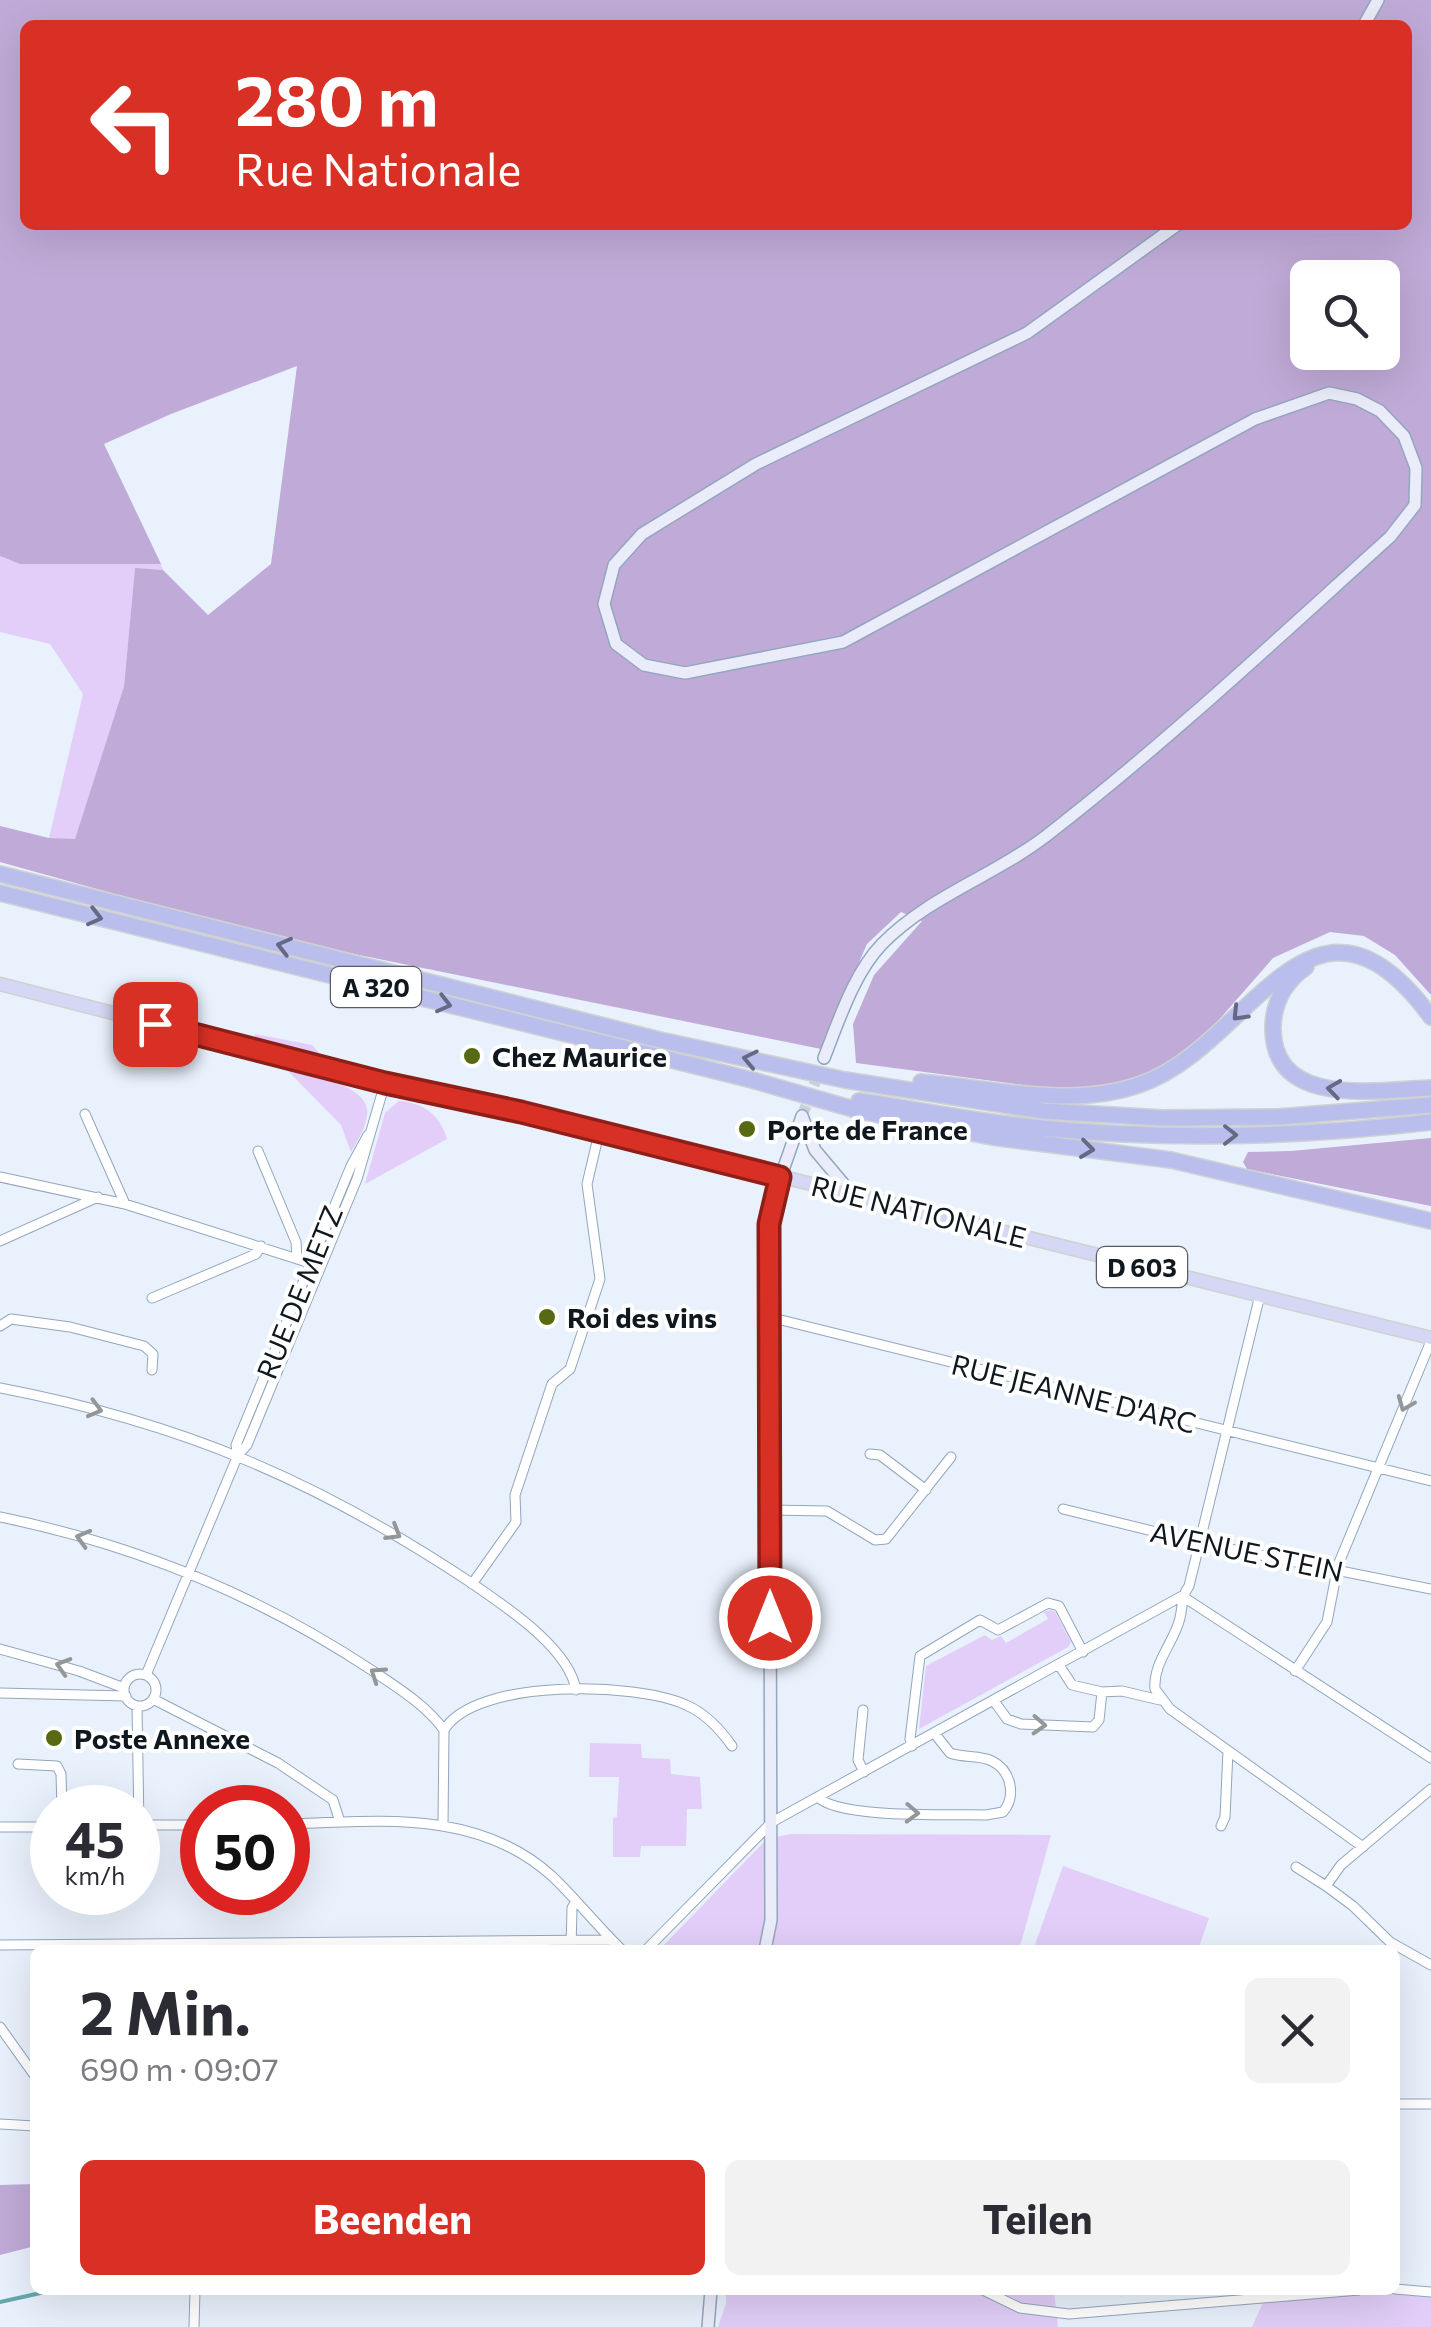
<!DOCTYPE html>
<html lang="de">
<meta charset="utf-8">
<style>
:root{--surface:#fff;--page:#f2f2f3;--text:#2b2b33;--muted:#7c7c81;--accent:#d93025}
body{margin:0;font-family:Commissioner,sans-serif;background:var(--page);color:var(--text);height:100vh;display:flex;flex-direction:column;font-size:38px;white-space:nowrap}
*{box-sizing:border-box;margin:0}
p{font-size:32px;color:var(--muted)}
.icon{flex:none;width:55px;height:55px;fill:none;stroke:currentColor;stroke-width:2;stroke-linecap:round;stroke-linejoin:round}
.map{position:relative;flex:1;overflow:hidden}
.sheet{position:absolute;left:30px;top:1945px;width:1370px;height:350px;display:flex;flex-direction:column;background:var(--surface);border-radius:15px;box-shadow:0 10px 40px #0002}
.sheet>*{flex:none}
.guide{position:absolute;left:20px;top:20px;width:1392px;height:210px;border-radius:15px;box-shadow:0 10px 40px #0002;background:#d93025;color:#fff;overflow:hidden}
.controls{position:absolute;left:1290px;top:260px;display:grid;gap:20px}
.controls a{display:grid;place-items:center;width:110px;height:110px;border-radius:15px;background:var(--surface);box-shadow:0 10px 40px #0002;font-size:50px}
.speed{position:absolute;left:30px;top:1785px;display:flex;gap:20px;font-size:50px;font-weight:700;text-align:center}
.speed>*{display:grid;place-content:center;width:130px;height:130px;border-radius:50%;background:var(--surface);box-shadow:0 10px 40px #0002;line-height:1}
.speed small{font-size:25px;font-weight:400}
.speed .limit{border:15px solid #d22;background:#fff;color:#111}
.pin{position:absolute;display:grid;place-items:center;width:85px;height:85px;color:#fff;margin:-42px;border-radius:20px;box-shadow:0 5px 15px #0006}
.me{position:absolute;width:110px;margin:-55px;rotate:0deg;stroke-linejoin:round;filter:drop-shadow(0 0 8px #0008)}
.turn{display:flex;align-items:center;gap:35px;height:210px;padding:0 50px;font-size:45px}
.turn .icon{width:130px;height:130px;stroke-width:2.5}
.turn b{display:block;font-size:70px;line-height:85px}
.round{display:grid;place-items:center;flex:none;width:105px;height:105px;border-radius:15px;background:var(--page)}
.head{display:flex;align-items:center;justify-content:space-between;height:170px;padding:0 50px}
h1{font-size:60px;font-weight:700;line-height:75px}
.action{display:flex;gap:20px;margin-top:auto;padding:20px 50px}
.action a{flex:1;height:115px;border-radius:15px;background:var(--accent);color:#fff;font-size:40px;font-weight:700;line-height:115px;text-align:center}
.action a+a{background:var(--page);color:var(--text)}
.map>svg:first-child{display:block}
.green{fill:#e2cef8}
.forest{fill:#c0aad8;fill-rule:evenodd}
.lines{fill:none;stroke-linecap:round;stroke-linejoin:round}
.stream{stroke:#65a9ad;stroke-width:4}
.secondary-tunnel{stroke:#c8d0db;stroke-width:11;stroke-dasharray:11 5.5;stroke-linecap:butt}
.minor-casing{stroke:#92a6be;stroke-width:11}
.secondary-casing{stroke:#92a6be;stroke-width:14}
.primary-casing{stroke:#cfd1d2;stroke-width:15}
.motorway-casing{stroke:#cfd1d2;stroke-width:18}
.minor{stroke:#fff;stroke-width:9}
.secondary{stroke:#eaecfa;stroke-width:11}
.primary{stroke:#d5d8f4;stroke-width:12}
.motorway{stroke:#b9beed;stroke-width:15}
.oneway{stroke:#646a86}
.oneway2{stroke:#93979a}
.route-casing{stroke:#8d1f18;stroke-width:25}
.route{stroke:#d93025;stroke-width:18}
.poi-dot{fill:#576913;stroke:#fff;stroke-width:4}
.labels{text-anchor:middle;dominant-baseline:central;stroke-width:8;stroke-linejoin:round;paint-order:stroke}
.shield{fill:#fff;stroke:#575d62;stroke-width:2.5}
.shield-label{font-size:25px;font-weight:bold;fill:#0f171f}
.poi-label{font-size:28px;font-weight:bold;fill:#0f171f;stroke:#fff;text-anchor:start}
.street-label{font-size:28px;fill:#0f171f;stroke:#fff}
</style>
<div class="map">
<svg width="1431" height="2327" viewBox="0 0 1431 2327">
<rect width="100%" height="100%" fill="#e9f1fc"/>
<path class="green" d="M0,556L20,564H161L163,570L135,569L124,686L75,840L49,838L83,694L50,644L0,632Z
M255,1034L312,1045L320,1054L313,1056L259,1043L254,1040Z
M285,1068C308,1077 372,1084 367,1115C366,1128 357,1141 351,1152L341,1125Z
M399,1101C423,1102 441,1116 447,1139L365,1184L385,1113Z
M1050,1610L1055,1612L1071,1642L1068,1647L919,1729L926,1666L985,1635L992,1640L1001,1636L1006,1643L1048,1619L1044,1612Z
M590,1743L641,1744L642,1758L670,1759L671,1774L700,1777L702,1809H687L686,1846H641L640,1857H613V1818L617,1817L619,1777H589Z
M791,1834L1051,1835L1019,1950H659L767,1839Z
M1063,1866L1209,1918L1198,1950H1033Z
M726,2290H1054L1058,2327H718L726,2303Z
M1375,2290L1431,2294V2327H1252L1264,2300Z"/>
<path class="forest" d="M0,0H1431V995L1395,955L1364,936L1330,932L1273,958L1182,1062L1120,1085L1054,1089L856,1063L853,1024L874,975L922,921L901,912L867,944L821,1049L266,936L0,862V826L49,838L75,839L124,686L135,568L163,570L208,615L271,564L297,366L171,414L104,444L161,564H20L0,556ZM25,25H1408V225H25ZM1308,278H1382V352H1308Z
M1431,1138V1206L1247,1169L1243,1162L1248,1152L1291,1151Z
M35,2184V2246L0,2255V2185Z"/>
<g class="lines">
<path class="stream" d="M0,2302L54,2290"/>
<path class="secondary-tunnel" d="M802,1116L821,1067"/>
<g class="minor-casing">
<path id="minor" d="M85,1114L125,1204
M258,1151L296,1242L297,1258
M0,1177L125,1204L313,1264
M0,1241L98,1197
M1260,1295L1189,1586C1181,1597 1183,1605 1180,1618C1174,1643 1153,1662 1155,1689L1170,1709L1363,1847
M152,1298L256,1254L261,1246
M769,1317L1431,1481
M0,1326L11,1319L70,1327L144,1346L153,1354L152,1370
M0,1388C183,1423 318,1481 473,1584C506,1607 569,1648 576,1690
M870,1454L880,1455L926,1490
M238,1455L236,1445L351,1166L368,1135
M1063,1509L1205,1544L1431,1589
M769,1510L827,1511L875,1540L886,1539L951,1457
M0,1517C133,1544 260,1596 373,1671C398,1688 426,1705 444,1730L443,1825
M472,1584L516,1522L515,1495L552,1384L570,1369L600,1279L587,1184L599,1133
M0,1649L79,1671L124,1688
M1059,1665L1072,1685L1102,1692
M1295,1671L1327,1622L1338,1565L1431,1341
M124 1690a16 16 0 1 1 32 0a16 16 0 1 1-32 0Z
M146,1675L238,1455L247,1445L357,1179L385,1083
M0,1693L126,1696
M153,1699L278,1763L333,1800L340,1822
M994,1701L1007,1719L1021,1724L1093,1727L1099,1720L1102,1692L1122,1691L1160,1700
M137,1706L139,1825
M863,1710L858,1760L864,1772
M444,1730C475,1678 637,1682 686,1705C705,1713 720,1729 732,1746
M912,1746L910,1739L920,1656L980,1620L998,1630L1048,1603L1059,1606L1083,1652
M18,1764L57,1766L61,1774L62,1808
M1431,1789L1341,1865L1326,1886L1353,1906L1390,1942L1431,1965
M818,1797C838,1819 953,1814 986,1815L1003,1812C1016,1797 1012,1771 992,1761C980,1755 963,1758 950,1753L935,1734
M288,1824C381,1821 479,1809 553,1877C577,1900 598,1927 622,1950
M138,1825H202
M1221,1826L1225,1817L1228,1751
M0,1827H52
M1296,1867L1326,1886
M0,1945L612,1940
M571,1950L572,1908L576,1901
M646,1950L772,1822L1182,1596L1431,1758
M0,2027L35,2076
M1395,2104H1431
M0,2124L35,2126
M1395,2289L1431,2292
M983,2290L1020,2308L1069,2314L1359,2290
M194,2327L195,2290"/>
</g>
<g class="secondary-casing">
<path id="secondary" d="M1364,25L1378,0
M824,1058C839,1020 854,973 882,944C929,896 994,876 1046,836C1166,743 1278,638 1390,537L1415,505L1416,468L1404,436L1380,411L1357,399L1329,393L1255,419L843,642L685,673L644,665L616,644L604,604L614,565L642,534L756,464L1027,333L1177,225
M802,1116L815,1150L852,1194
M765,1950L771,1920L769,1224L776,1190L802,1116
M708,2327L711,2290"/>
</g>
<g class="primary-casing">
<path id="primary" d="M0,984L385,1083L542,1117L1431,1338"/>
</g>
<g class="motorway-casing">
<path id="motorway" d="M0,874L660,1040L845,1080L1043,1111L1163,1118L1278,1117L1431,1105
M0,893L752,1080L860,1111L992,1137L1171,1160L1431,1221
M1306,967C1286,981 1274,1001 1273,1026C1271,1109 1378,1090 1431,1088
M921,1082C991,1088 1073,1109 1141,1084C1252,1045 1311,855 1431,1017
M859,1101C920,1110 980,1122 1041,1128C1171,1141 1302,1137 1431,1122"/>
</g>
<use href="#minor" class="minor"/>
<use href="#secondary" class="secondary"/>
<use href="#primary" class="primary"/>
<use href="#motorway" class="motorway"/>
</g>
<defs><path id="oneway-chevron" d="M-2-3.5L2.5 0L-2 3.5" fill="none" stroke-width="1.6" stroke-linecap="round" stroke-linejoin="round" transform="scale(2.5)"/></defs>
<g class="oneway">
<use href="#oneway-chevron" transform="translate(95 917) rotate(14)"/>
<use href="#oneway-chevron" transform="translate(284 946) rotate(-166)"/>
<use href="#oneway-chevron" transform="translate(444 1004) rotate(14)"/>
<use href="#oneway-chevron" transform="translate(1239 1014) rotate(134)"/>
<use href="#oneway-chevron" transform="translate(750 1059) rotate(-168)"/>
<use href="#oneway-chevron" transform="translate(1334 1089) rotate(-172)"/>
<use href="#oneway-chevron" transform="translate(1230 1135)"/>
<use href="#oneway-chevron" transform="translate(1087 1149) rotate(7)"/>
</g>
<g class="oneway2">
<use href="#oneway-chevron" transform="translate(1405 1404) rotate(112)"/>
<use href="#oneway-chevron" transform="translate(95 1409) rotate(15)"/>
<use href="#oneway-chevron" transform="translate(394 1533) rotate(31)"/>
<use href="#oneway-chevron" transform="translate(83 1538) rotate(-164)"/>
<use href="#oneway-chevron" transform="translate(63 1666) rotate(-163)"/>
<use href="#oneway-chevron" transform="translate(377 1674) rotate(-146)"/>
<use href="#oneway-chevron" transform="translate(1039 1725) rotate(3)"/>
<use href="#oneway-chevron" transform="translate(912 1813) rotate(2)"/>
</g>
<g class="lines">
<g class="route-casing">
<path id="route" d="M155,1024L385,1083L521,1112L780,1177L769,1224L770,1618"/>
</g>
<use href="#route" class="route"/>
</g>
<g class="poi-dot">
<circle cx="472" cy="1056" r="10"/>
<circle cx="747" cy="1129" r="10"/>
<circle cx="547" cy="1317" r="10"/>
<circle cx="54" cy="1738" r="10"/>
</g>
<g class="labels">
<g class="shield">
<rect x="331" y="967" width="90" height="40" rx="8"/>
<rect x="1097" y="1247" width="90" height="40" rx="8"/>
</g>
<g class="shield-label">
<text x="376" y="987">A 320</text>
<text x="1142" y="1267">D 603</text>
</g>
<g class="poi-label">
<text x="492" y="1056">Chez Maurice</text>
<text x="767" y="1129">Porte de France</text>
<text x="567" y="1317">Roi des vins</text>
<text x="74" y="1738">Poste Annexe</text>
</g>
<g class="street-label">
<text transform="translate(919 1211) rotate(14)">RUE NATIONALE</text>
<text transform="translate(299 1292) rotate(-68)">RUE DE METZ</text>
<text transform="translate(1074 1393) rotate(14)">RUE JEANNE D'ARC</text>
<text transform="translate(1247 1551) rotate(12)">AVENUE STEIN</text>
</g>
</g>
</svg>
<div class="controls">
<a><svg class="icon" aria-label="search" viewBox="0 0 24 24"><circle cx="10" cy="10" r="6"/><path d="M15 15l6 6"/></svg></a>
</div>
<div class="speed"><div>45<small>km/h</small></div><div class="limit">50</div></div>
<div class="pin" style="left:155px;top:1024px;background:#d93025"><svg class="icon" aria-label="arrive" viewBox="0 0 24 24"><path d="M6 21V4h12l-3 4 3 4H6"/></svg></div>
<svg class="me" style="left:770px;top:1618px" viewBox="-20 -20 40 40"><circle r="17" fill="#d93025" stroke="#fff" stroke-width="3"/><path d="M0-11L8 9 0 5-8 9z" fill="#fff"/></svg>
<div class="guide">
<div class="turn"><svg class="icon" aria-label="left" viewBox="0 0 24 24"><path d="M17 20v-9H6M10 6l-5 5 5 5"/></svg><div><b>280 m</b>Rue Nationale</div></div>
</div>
<section class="sheet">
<div class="head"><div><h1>2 Min.</h1><p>690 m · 09:07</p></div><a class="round"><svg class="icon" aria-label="close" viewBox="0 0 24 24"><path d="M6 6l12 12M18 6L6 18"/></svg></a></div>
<div class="action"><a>Beenden</a><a>Teilen</a></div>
</section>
</div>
